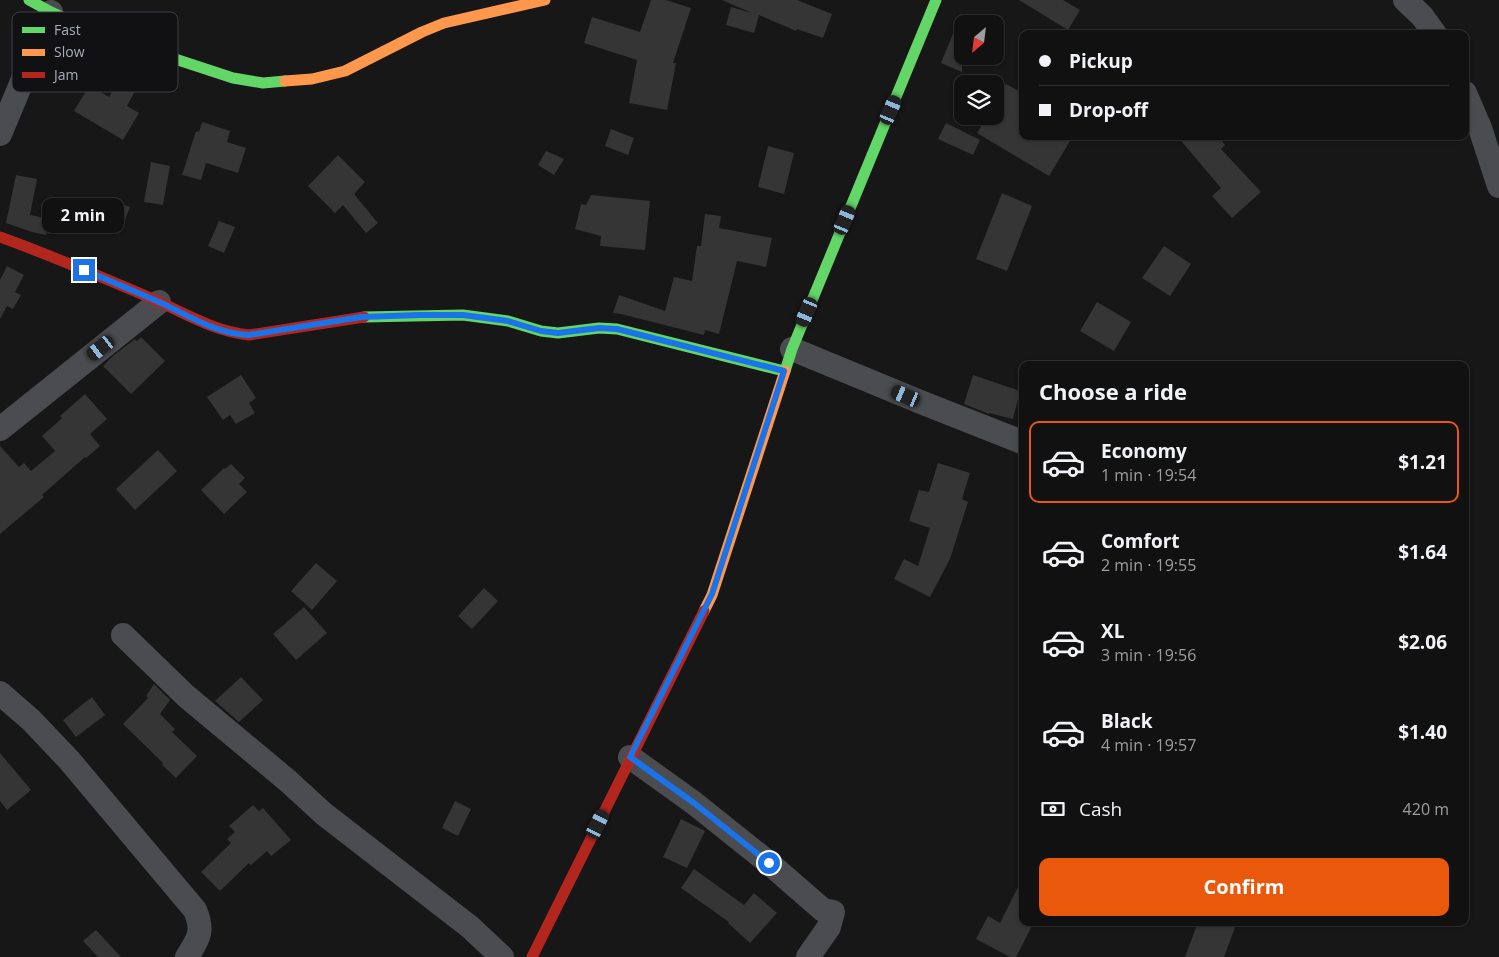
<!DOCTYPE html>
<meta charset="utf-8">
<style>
:root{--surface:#111;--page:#1e1f1f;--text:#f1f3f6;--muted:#9c9d9f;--line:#303131;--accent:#ea580c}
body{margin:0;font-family:"Open Sans",sans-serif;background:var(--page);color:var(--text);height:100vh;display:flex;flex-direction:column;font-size:19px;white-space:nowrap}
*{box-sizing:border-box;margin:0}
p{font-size:16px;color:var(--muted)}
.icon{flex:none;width:28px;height:28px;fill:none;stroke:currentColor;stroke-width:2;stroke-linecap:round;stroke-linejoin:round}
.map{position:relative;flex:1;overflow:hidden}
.drawer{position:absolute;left:1019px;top:361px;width:450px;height:565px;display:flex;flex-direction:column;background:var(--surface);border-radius:10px;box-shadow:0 1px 4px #0004,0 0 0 1px var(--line)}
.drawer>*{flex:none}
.hud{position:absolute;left:1019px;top:30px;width:450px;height:110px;border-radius:10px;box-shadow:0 1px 4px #0004,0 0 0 1px var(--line);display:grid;align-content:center;height:110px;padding:0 20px;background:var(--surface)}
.needle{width:32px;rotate:208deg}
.controls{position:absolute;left:954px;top:15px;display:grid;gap:10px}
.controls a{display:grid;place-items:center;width:50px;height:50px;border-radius:10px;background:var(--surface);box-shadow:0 1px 4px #0004,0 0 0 1px var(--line);font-size:25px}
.end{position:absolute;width:22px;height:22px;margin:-11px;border:6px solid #1a73e8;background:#fff;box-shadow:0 0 0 2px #fff}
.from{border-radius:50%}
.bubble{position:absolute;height:35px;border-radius:10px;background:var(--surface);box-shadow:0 1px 4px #0004,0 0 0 1px var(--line);font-size:16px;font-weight:700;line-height:35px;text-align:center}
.car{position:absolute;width:15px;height:30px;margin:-15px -8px;border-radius:6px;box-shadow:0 0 4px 1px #0007;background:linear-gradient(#222 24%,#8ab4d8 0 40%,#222 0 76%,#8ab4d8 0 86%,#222 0)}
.hud b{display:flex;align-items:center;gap:18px;height:48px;font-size:19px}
.hud b+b{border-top:1px solid var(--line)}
.hud i{width:12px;height:12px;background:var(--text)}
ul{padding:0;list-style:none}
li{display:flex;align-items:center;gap:15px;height:82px;margin:0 10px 8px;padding:0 10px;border:2px solid transparent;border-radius:10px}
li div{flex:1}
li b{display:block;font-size:19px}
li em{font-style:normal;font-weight:700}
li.on{border-color:var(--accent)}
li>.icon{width:45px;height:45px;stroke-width:1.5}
h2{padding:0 20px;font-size:22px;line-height:60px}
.pay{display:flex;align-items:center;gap:12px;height:55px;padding:0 20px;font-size:19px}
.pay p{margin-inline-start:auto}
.cta{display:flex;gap:10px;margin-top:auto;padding:10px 20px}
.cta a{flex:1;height:58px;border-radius:10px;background:var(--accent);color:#fff;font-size:20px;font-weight:700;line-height:58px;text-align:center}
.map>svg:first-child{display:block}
</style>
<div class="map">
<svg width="1499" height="957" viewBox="0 0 1499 957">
<rect width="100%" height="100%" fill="#171717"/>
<path fill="#353536" d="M 651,0 L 666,0 L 691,8 L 673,63 L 676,63 L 667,110 L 629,103 L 637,60 L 584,43 L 592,17 L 640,32 Z
M 722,0 L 797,0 L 832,14 L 823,38 L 797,29 L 796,31 L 759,15 L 754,33 L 726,25 L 731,7 L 752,13 Z
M 1019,0 L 1063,0 L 1080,10 L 1068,30 Z
M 962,12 L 962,72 L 941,63 Z
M 117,83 L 134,93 L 127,106 L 139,113 L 123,140 L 74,111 L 89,86 L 109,97 Z
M 1006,84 L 1022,93 L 1022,136 L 1073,136 L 1049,176 L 977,133 L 987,116 L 995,116 L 995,103 Z
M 202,122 L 230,131 L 227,142 L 246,148 L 238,173 L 206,163 L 201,180 L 182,175 L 196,131 L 199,132 Z
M 946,123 L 980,140 L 973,155 L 938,139 Z
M 611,129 L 634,138 L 628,155 L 605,146 Z
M 1177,136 L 1218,136 L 1225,145 L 1221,149 L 1261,192 L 1232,218 L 1212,196 L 1221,188 Z
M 768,146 L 794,153 L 784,194 L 758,187 Z
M 546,151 L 564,159 L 554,175 L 538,165 Z
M 338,155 L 365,182 L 354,194 L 378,223 L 366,233 L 343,205 L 335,213 L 308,186 Z
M 151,162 L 170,166 L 163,205 L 144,202 Z
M 16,175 L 37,179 L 30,215 L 50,219 L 46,235 L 32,232 L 6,223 Z
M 1002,193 L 1032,206 L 1007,271 L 976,259 Z
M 591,195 L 650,201 L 645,250 L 600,246 L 601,236 L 575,229 L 581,204 L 586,205 Z
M 113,201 L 130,207 L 121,230 L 105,223 Z
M 705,214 L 721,216 L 719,228 L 772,238 L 766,267 L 737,261 L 719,334 L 705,330 L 704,335 L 621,314 L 613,313 L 619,295 L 665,311 L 674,277 L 692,281 L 697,246 L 701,246 Z
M 219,221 L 235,227 L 224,253 L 208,246 Z
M 1164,246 L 1191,264 L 1170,296 L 1142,278 Z
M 7,266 L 24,275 L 15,292 L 21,295 L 13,309 L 7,306 L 0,319 L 0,280 Z
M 1097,302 L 1131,322 L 1114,351 L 1080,331 Z
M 141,337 L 165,361 L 131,394 L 103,366 L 114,355 L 135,339 L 137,341 Z
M 241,375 L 256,398 L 249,403 L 255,413 L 236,424 L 230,415 L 223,420 L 207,397 Z
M 973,375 L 1020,391 L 1013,419 L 989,413 L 989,414 L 964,404 Z
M 85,394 L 107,419 L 90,434 L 100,446 L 86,458 L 85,457 L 42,495 L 44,497 L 0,534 L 0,446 L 19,467 L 24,463 L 31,471 L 55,451 L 42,436 L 62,418 L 60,416 Z
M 158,450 L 177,471 L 135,510 L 116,489 Z
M 938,463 L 970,473 L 962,499 L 968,502 L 950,559 L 930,597 L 894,579 L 904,559 L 918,566 L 930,528 L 909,521 L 919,490 L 929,492 Z
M 231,464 L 245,478 L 239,484 L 247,492 L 224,514 L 201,490 L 224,468 L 225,469 Z
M 316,563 L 337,581 L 312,610 L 291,591 Z
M 484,588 L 498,601 L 472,629 L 458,616 Z
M 304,607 L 327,633 L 296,660 L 273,634 Z
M 241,677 L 263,700 L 239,722 L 215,701 Z
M 154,684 L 170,700 L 160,714 L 175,729 L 172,732 L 197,756 L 176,778 L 162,765 L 163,763 L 123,724 L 148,698 L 146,696 Z
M 92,697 L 105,715 L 76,737 L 63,720 Z
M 0,753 L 31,790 L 7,810 L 0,801 Z
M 455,801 L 471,809 L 458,836 L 442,828 Z
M 253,805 L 259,811 L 263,808 L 291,840 L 271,856 L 267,851 L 251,865 L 249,863 L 220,891 L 201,872 L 231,843 L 227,839 L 235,832 L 229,826 Z
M 681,819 L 705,831 L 687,868 L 663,857 Z
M 694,869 L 744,905 L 754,893 L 777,913 L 750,943 L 728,923 L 729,922 L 681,888 Z
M 1022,879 L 1022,922 L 1034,922 L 1016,957 L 1010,957 L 976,939 L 988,916 L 1000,923 Z
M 1198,922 L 1237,922 L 1224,957 L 1185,957 Z
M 96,930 L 121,957 L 98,957 L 83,941 Z"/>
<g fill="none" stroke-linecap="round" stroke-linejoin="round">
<path stroke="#4b4c50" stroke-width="24" d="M 1405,0 L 1422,16 L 1435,34
M 1465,93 L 1480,128 L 1499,186
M 0,134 L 51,12
M 792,349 L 923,403 L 1022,442
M 0,429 L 159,302
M 123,635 L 186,696 L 288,781 L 324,814 L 470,927 L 502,957
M 0,693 L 31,720 L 69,760 L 195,910 C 204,931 199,938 187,957
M 630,757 L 694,803 L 769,863 L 823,910 L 833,912 L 829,927 L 808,957"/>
<path stroke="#63d668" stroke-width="11" d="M 29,0 L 51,12 L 99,34 L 233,78 L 263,83 L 285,81
M 364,317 L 463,315 L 508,321 L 541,331 L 558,333 L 599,328 L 617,329 L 784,371
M 785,371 L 792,349 L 936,0"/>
<path stroke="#ff974d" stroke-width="11" d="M 285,81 L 312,79 L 345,71 L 422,32 L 444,23 L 545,0
M 704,611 L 712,595 L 785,371"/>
<path stroke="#b3261e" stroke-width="11" d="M 0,237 C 52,256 102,277 153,299 C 185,313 213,331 249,335 L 364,317
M 532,957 L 704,611"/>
</g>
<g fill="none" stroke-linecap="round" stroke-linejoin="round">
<path stroke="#1a73e8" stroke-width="6" d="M 84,270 C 108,280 134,291 159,302 C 188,315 216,334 249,335 L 361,317 L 420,315 L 463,315 L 508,321 L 541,331 L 558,333 L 599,328 L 617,329 L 784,371 L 712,594 L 630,757 L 694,803 L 769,863"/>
</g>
<rect x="12" y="12" width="166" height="80" rx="8" fill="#111113" stroke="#3e4045" stroke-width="1"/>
<rect x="22" y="27" width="23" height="6" fill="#63d668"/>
<rect x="22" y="49" width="23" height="7" fill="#ff974d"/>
<rect x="22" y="72" width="23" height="6" fill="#b3261e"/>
<g font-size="14" fill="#a8adb8">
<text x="54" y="35">Fast</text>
<text x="54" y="57">Slow</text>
<text x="54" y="80">Jam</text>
</g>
</svg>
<div class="controls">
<a><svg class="needle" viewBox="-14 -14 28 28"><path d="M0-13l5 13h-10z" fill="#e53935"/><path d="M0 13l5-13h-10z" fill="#9c9d9f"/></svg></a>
<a><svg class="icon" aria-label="layers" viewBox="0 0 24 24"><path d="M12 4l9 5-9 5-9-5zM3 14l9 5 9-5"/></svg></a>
</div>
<i class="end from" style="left:769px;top:863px"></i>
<i class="end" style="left:84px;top:270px"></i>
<div class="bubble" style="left:42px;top:198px;width:82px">2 min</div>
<i class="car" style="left:891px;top:110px;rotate:23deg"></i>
<i class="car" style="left:845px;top:220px;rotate:23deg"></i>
<i class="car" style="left:807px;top:312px;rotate:203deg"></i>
<i class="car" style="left:101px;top:348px;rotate:232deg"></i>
<i class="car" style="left:906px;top:396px;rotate:293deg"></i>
<i class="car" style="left:598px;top:824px;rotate:26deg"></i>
<div class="hud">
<b><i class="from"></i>Pickup</b>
<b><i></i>Drop-off</b>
</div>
<section class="drawer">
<h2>Choose a ride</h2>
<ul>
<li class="on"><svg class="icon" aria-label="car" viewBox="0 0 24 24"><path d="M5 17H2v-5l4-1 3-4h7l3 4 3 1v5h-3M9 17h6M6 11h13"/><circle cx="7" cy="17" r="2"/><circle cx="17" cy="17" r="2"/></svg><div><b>Economy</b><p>1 min · 19:54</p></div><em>$1.21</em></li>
<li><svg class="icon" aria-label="car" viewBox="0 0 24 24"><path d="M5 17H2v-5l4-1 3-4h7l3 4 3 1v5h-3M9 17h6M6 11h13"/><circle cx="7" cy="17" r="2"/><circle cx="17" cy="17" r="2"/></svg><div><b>Comfort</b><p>2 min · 19:55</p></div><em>$1.64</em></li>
<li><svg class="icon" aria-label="car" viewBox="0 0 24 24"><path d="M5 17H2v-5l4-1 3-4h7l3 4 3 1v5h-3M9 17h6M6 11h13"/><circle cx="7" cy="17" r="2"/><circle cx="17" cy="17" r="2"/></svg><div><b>XL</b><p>3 min · 19:56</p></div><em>$2.06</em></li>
<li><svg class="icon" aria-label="car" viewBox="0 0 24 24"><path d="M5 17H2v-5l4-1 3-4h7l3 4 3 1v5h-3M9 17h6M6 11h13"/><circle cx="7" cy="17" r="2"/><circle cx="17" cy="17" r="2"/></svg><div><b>Black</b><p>4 min · 19:57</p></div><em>$1.40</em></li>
</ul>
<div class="pay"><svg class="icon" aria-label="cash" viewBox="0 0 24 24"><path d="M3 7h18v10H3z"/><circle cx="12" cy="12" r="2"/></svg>Cash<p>420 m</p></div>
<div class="cta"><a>Confirm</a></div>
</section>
</div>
